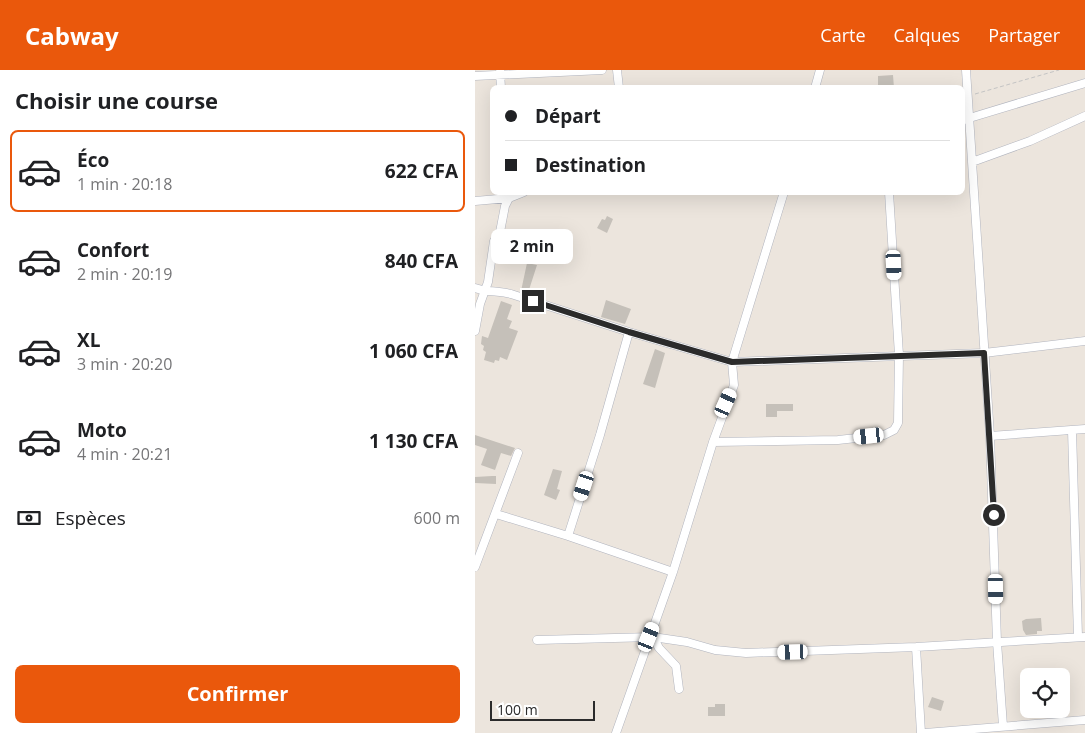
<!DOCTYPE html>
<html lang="fr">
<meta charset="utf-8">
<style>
:root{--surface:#fff;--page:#f6f6f6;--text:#202124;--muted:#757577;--line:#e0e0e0;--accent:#ea580c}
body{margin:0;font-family:"Open Sans",sans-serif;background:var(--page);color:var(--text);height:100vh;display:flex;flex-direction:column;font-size:19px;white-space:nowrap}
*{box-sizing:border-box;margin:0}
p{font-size:16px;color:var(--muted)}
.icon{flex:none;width:28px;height:28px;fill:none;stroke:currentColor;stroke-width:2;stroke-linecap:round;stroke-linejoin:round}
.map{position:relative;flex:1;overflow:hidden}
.drawer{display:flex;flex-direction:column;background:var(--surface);width:475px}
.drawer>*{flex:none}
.banner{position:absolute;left:15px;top:15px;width:475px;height:110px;border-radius:8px;box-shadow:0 5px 20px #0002;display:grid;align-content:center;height:110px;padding:0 15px;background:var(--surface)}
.controls{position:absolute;left:545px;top:598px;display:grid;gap:10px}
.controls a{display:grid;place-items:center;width:50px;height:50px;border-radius:8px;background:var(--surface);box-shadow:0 5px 20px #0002;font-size:25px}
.scale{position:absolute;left:15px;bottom:12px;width:105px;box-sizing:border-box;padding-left:5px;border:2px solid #2b2b2b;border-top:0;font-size:14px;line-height:18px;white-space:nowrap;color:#2b2b2b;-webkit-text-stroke:4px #fff;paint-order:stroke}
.end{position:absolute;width:22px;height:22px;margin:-11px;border:6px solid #2b2b2b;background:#fff;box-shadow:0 0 0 2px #fff}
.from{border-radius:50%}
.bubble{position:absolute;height:35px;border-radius:8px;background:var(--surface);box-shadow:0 5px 20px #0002;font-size:16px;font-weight:700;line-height:35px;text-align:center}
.car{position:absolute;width:15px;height:30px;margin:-15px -8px;border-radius:6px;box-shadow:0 0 4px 1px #0007;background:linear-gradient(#fff 24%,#345 0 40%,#fff 0 76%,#345 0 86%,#fff 0)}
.banner b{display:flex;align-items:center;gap:18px;height:48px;font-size:19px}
.banner b+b{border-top:1px solid var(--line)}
.banner i{width:12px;height:12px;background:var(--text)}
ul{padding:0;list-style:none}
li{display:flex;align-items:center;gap:15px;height:82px;margin:0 10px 8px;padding:0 5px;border:2px solid transparent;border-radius:8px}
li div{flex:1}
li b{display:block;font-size:19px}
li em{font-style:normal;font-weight:700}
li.selected{border-color:var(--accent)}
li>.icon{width:45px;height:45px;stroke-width:1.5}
h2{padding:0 15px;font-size:22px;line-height:60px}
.pay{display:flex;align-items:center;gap:12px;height:55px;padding:0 15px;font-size:19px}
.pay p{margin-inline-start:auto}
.action{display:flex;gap:10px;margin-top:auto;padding:10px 15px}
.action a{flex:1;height:58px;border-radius:8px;background:var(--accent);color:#fff;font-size:20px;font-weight:700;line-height:58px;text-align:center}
header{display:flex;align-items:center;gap:30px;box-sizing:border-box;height:70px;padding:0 25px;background:var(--accent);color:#fff}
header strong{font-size:24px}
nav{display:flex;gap:28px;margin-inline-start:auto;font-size:18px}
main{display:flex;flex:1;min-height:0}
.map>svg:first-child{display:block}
</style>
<header>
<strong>Cabway</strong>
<nav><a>Carte</a><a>Calques</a><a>Partager</a></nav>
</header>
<main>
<section class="drawer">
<h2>Choisir une course</h2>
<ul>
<li class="selected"><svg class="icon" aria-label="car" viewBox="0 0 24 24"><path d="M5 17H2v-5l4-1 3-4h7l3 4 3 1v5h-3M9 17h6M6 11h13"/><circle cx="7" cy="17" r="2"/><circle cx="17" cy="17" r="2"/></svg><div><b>Éco</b><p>1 min · 20:18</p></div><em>622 CFA</em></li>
<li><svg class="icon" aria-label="car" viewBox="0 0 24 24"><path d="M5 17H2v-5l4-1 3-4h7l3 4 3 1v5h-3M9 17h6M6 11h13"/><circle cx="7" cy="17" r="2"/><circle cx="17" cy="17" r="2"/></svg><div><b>Confort</b><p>2 min · 20:19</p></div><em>840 CFA</em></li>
<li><svg class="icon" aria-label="car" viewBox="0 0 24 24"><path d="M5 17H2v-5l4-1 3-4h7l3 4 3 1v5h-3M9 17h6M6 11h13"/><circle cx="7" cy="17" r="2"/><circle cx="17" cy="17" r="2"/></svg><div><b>XL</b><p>3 min · 20:20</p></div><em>1 060 CFA</em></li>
<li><svg class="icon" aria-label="car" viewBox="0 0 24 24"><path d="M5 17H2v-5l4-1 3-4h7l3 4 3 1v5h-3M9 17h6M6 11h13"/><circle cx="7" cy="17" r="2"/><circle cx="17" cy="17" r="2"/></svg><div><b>Moto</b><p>4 min · 20:21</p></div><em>1 130 CFA</em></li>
</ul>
<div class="pay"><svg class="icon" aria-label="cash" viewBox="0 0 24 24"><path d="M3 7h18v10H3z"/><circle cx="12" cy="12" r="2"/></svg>Espèces<p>600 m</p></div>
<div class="action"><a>Confirmer</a></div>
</section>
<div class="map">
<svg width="610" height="663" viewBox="0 0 610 663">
<rect width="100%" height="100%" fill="#ece5dd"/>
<path fill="#c5c0b9" d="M 418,5 L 419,18 L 403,18 L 403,6 Z
M 132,146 L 138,149 L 132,163 L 122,158 L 127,149 L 130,150 Z
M 47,165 L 66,172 L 62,183 L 54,180 L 53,184 L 42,181 Z
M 52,193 L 62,195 L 53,223 L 46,221 Z
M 131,230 L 156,239 L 150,254 L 126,247 Z
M 26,231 L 37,235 L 32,249 L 37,251 L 34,258 L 43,261 L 32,290 L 25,287 L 24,291 L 20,290 L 19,293 L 9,290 L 11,282 L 8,280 L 9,276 L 6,274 L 7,266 L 13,268 Z
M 180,279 L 190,283 L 180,318 L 168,314 Z
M 291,334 L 318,334 L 318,341 L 302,341 L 302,347 L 291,347 Z
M 0,365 L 40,378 L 36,386 L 26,383 L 20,400 L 6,395 L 12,379 L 0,375 Z
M 78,399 L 87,401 L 82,419 L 85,420 L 81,430 L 69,425 Z
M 17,406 L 21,406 L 21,414 L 0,413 L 0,407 Z
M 566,548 L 567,561 L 562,561 L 562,564 L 551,565 L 548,560 L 547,551 L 551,549 Z
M 457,627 L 469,631 L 466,641 L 453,637 Z
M 240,634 L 250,634 L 250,646 L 233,646 L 233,637 L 240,637 Z"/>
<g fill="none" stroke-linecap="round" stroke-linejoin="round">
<g stroke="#b1b4be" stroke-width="9">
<path id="street" d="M 142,0 L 144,18
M 491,0 L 515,366 L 522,572 L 528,656
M 25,2 L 26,18
M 0,6 L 127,0
M 340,18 L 345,0
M 488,50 L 610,13
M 497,92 L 555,71 L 610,46
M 0,131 L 34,128 L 49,122
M 0,218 C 12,222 24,221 36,224 L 154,262 L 257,292 L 509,283 L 610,271
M 0,261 L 5,234 L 13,212 L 19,171 L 25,162 L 30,136 L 34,128 L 34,122
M 597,360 L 603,567
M 515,366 L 610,359
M 238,372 L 363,370 L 409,365 L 419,360 L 423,353 L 424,285 L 414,122
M 21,444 L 93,466 L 198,502
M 93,466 L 125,365 L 154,262
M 0,497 L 43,383
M 178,567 L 184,578 L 201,596 L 204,619
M 62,570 L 178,567 L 212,572 L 240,580 L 271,583 L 441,577 L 610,567
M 441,577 L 446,663
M 141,663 L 198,502 L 238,372 L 259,315 L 257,292 L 309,122
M 450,663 L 610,650"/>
</g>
<path stroke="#c4c4c4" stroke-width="1" stroke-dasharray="4 2.5" stroke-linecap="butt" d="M 500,24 L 584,0"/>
<use href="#street" stroke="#fff" stroke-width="8"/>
</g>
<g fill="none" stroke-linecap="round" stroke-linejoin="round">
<path stroke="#2b2b2b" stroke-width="6" d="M 58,231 L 154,262 L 257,292 L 509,283 L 519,445"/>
</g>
</svg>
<div class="controls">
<a><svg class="icon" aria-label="locate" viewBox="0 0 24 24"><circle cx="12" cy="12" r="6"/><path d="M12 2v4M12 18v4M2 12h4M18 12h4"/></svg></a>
</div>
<div class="scale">100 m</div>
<i class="end from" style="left:519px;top:445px"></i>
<i class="end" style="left:58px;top:231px"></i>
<div class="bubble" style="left:16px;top:159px;width:82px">2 min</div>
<i class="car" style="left:419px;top:195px;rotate:177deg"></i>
<i class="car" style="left:251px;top:333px;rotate:24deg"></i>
<i class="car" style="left:394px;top:366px;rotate:264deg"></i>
<i class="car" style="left:109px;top:416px;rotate:198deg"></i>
<i class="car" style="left:521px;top:519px;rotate:179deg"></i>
<i class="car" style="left:174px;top:567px;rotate:22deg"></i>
<i class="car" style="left:318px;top:582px;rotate:268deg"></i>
<div class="banner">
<b><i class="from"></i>Départ</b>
<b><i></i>Destination</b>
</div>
</div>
</main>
